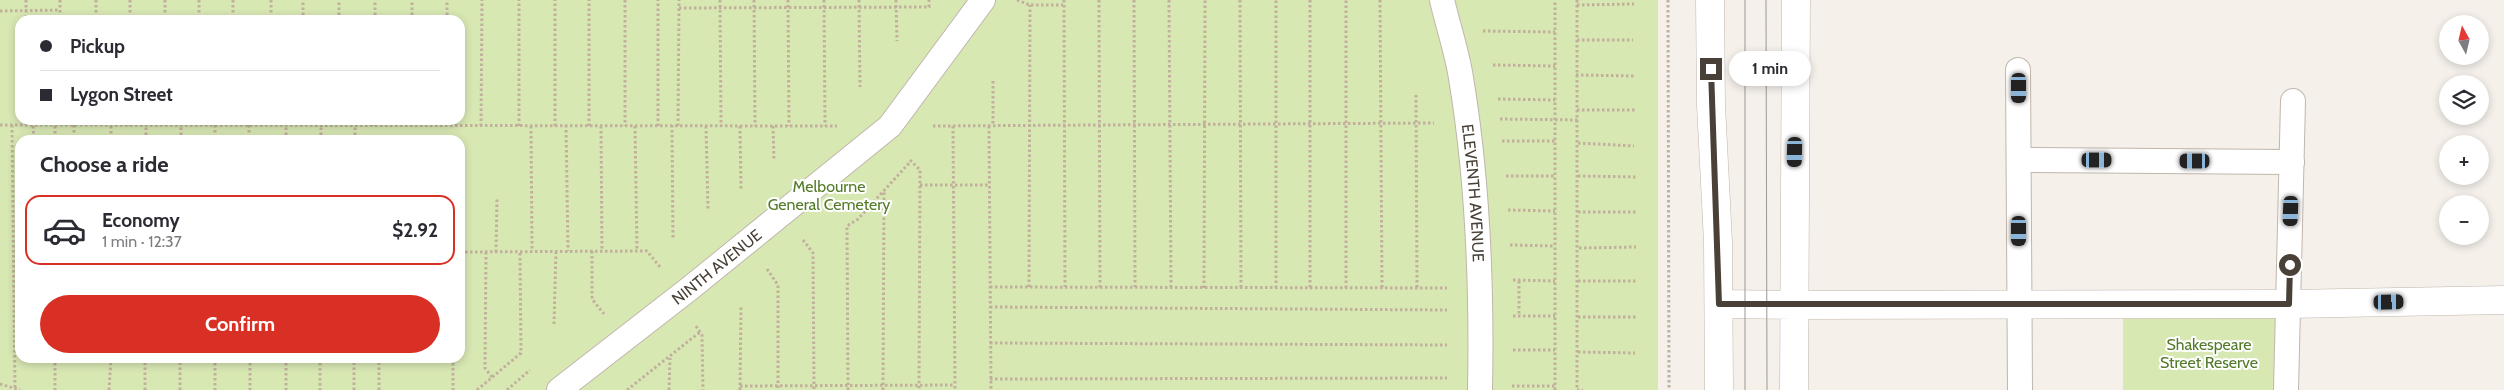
<!DOCTYPE html>
<meta charset="utf-8">
<style>
:root{--surface:#fff;--page:#f2f2f3;--text:#2b2b33;--muted:#7c7c81;--line:#e1e1e2;--accent:#d93025}
body{margin:0;font-family:Cabin,sans-serif;background:var(--page);color:var(--text);height:100vh;display:flex;flex-direction:column;font-size:19px;white-space:nowrap}
*{box-sizing:border-box;margin:0}
p{font-size:16px;color:var(--muted)}
.icon{flex:none;width:28px;height:28px;fill:none;stroke:currentColor;stroke-width:2;stroke-linecap:round;stroke-linejoin:round}
.map{position:relative;flex:1;overflow:hidden}
.drawer{position:absolute;left:15px;top:135px;width:450px;height:228px;display:flex;flex-direction:column;background:var(--surface);border-radius:15px;box-shadow:0 2px 8px #0003}
.drawer>*{flex:none}
.guide{position:absolute;left:15px;top:15px;width:450px;height:110px;border-radius:15px;box-shadow:0 2px 8px #0003;display:grid;align-content:center;height:110px;padding:0 25px;background:var(--surface)}
.needle{width:32px;rotate:352deg}
.fabs{position:absolute;left:2439px;top:15px;display:grid;gap:10px}
.fabs a{display:grid;place-items:center;width:50px;height:50px;border-radius:50%;background:var(--surface);box-shadow:0 2px 8px #0003;font-size:25px}
.end{position:absolute;width:22px;height:22px;margin:-11px;border:6px solid #494038;background:#fff;box-shadow:0 0 0 2px #fff}
.from{border-radius:50%}
.bubble{position:absolute;height:35px;border-radius:18px;background:var(--surface);box-shadow:0 2px 8px #0003;font-size:16px;font-weight:800;line-height:35px;text-align:center}
.car{position:absolute;width:15px;height:30px;margin:-15px -8px;border-radius:6px;box-shadow:0 0 4px 1px #0007;background:linear-gradient(#222 24%,#8ab4d8 0 40%,#222 0 76%,#8ab4d8 0 86%,#222 0)}
.guide b{display:flex;align-items:center;gap:18px;height:48px;font-size:19px}
.guide b+b{border-top:1px solid var(--line)}
.guide i{width:12px;height:12px;background:var(--text)}
ul{padding:0;list-style:none}
li{display:flex;align-items:center;gap:15px;height:70px;margin:0 10px 8px;padding:0 15px;border:2px solid transparent;border-radius:15px}
li div{flex:1}
li b{display:block;font-size:19px}
li em{font-style:normal;font-weight:800}
li.selected{border-color:var(--accent)}
li>.icon{width:45px;height:45px;stroke-width:1.5}
h2{padding:0 25px;font-size:22px;line-height:60px}
.cta{display:flex;gap:10px;margin-top:auto;padding:10px 25px}
.cta a{flex:1;height:58px;border-radius:30px;background:var(--accent);color:#fff;font-size:20px;font-weight:800;line-height:58px;text-align:center}
.map>svg:first-child{display:block}
</style>
<div class="map">
<svg width="2504" height="390" viewBox="0 0 2504 390">
<rect width="100%" height="100%" fill="#f5f0ea"/>
<path fill="#d8e8b3" fill-rule="evenodd" d="M 0,0 L 1658,0 L 1658,390 L 0,390 ZM 20,20 L 460,20 L 460,120 L 20,120 ZM 20,140 L 460,140 L 460,358 L 20,358 Z
M 2123,316 L 2294,316 L 2294,390 L 2123,390 Z"/>
<g fill="none" stroke-linecap="round" stroke-linejoin="round">
<g stroke="#c0b6ac" stroke-width="26">
<g id="service">
<path id="s1" d="M 1442,0 C 1448,26 1457,52 1461,78 C 1478,180 1482,287 1480,390"/>
<path d="M 2018,70 L 2020,390"/>
<path d="M 2019,160 L 2292,162"/>
<path id="s2" d="M 559,390 L 689,289 L 890,126 L 983,0"/>
<path d="M 2286,390 L 2293,101"/>
</g>
</g>
<g stroke="#c0b6ac" stroke-width="29">
<path id="minor" d="M 1793,305 L 2289,304 L 2504,300"/>
</g>
<g stroke="#c0b6ac" stroke-width="29">
<path id="tertiary" d="M 1710,0 L 1711,105 L 1718,242 L 1719,390
M 1719,304 L 1793,305
M 1794,390 L 1796,0"/>
</g>
<path stroke="#c2b09d" stroke-width="3" stroke-dasharray="2.5 2.5" stroke-linecap="butt" d="M 26,0 L 26,20
M 60,0 L 60,20
M 96,0 L 96,20
M 130,0 L 130,20
M 165,0 L 165,20
M 199,0 L 199,20
M 233,0 L 233,20
M 271,0 L 271,20
M 625,0 L 625,126
M 720,0 L 721,126
M 754,0 L 755,126
M 788,0 L 789,126
M 824,0 L 825,126
M 859,0 L 860,87
M 896,0 L 897,41
M 1017,0 L 1030,5 L 1063,5
M 1064,0 L 1065,287
M 1099,0 L 1100,288
M 1134,0 L 1135,287
M 1169,0 L 1171,288
M 1240,0 L 1241,288
M 1310,0 L 1310,288
M 1380,0 L 1382,289
M 1577,0 L 1577,390
M 1668,0 L 1669,390
M 1577,5 L 1634,4
M 679,8 L 929,7 L 929,0
M 0,11 L 60,10
M 303,20 L 303,0
M 339,20 L 339,0
M 375,20 L 375,0
M 412,20 L 412,0
M 447,20 L 447,0
M 1483,31 L 1555,32
M 1577,40 L 1633,40
M 1493,65 L 1555,66
M 1576,75 L 1634,76
M 993,81 L 993,125
M 1416,95 L 1417,288
M 1498,99 L 1555,100
M 1577,110 L 1635,110
M 1500,119 L 1578,120
M 60,120 L 60,125
M 96,120 L 96,126
M 130,120 L 130,126
M 0,125 L 837,126
M 12,125 L 15,389
M 26,125 L 26,120
M 74,125 L 74,140
M 215,125 L 215,140
M 249,125 L 249,140
M 338,125 L 338,120
M 566,125 L 568,251
M 672,125 L 673,238
M 33,126 L 34,140
M 55,126 L 55,140
M 111,126 L 111,140
M 375,126 L 375,120
M 481,126 L 482,0
M 519,126 L 519,0
M 531,126 L 532,251
M 555,126 L 555,0
M 589,126 L 589,0
M 601,126 L 602,251
M 635,126 L 637,251
M 658,126 L 658,0
M 678,126 L 679,0
M 706,126 L 708,210
M 740,126 L 741,190
M 773,126 L 774,161
M 933,126 L 1434,123
M 953,126 L 955,390
M 989,126 L 991,390
M 146,140 L 146,126
M 181,140 L 181,125
M 286,140 L 286,125
M 321,140 L 321,125
M 355,140 L 355,125
M 1502,141 L 1555,141
M 1578,143 L 1634,146
M 910,160 L 920,170 L 919,390
M 1506,176 L 1556,176
M 1578,176 L 1638,177
M 920,185 L 989,185
M 1508,210 L 1555,211
M 1578,212 L 1636,212
M 803,240 L 813,253 L 814,390
M 1510,245 L 1555,246
M 1579,248 L 1636,247
M 592,251 L 592,299 L 604,314
M 460,252 L 647,251 L 660,267
M 486,252 L 485,368 L 492,377
M 496,252 L 497,199
M 767,269 L 778,285 L 778,390
M 1513,280 L 1555,281
M 1519,281 L 1519,316
M 1578,281 L 1637,281
M 990,287 L 1447,288
M 1029,287 L 1030,5
M 1204,288 L 1205,0
M 1276,288 L 1276,0
M 1346,288 L 1346,0
M 990,307 L 1447,310
M 1513,316 L 1555,316
M 1578,317 L 1636,317
M 554,324 L 556,251
M 696,326 L 702,335 L 703,390
M 990,343 L 1447,345
M 1513,350 L 1555,350
M 1578,352 L 1635,353
M 37,358 L 41,358
M 55,358 L 55,390
M 67,358 L 75,358
M 215,358 L 215,390
M 250,358 L 250,390
M 286,358 L 286,390
M 320,358 L 320,390
M 453,358 L 453,390
M 990,379 L 1447,378
M 0,384 L 20,390
M 740,386 L 955,385
M 1512,386 L 1555,386
M 109,390 L 111,358
M 145,390 L 145,358
M 180,390 L 180,358
M 354,390 L 354,358
M 379,390 L 379,358
M 477,390 L 521,353 L 520,252
M 507,390 L 530,370
M 627,390 L 700,332
M 669,390 L 670,358
M 740,390 L 741,305
M 848,390 L 847,226 L 858,219 L 911,161
M 883,390 L 884,191
M 1555,390 L 1555,0
M 1577,390 L 1583,390"/>
<use href="#service" stroke="#fff" stroke-width="24"/>
<use href="#minor" stroke="#fff" stroke-width="28"/>
<use href="#tertiary" stroke="#fff" stroke-width="28"/>
<path stroke="#989898" stroke-width="1" d="M 1745,0 L 1745,390
M 1766,0 L 1767,390"/>
</g>
<g fill="none" stroke-linecap="round" stroke-linejoin="round">
<path stroke="#494038" stroke-width="6" d="M 1711,69 L 1719,304 L 2289,304 L 2290,265"/>
</g>
<g text-anchor="middle" stroke-width="4" stroke-linejoin="round" paint-order="stroke">
<g font-size="16" fill="#547b2a" stroke="#fff">
<text x="829" y="192">Melbourne<tspan x="829" dy="18">General Cemetery</tspan></text>
<text x="2209" y="350">Shakespeare<tspan x="2209" dy="18">Street Reserve</tspan></text>
</g>
<g font-size="16" fill="#494038" stroke="#fff">
<text dy="6" stroke="none"><textPath href="#s1" startOffset="196">ELEVENTH AVENUE</textPath></text>
<text dy="6" stroke="none"><textPath href="#s2" startOffset="200">NINTH AVENUE</textPath></text>
</g>
</g>
</svg>
<div class="fabs">
<a><svg class="needle" viewBox="-14 -14 28 28"><path d="M0-13l5 13h-10z" fill="#e53935"/><path d="M0 13l5-13h-10z" fill="#7c7c81"/></svg></a>
<a><svg class="icon" aria-label="layers" viewBox="0 0 24 24"><path d="M12 4l9 5-9 5-9-5zM3 14l9 5 9-5"/></svg></a>
<a>+</a>
<a>−</a>
</div>
<i class="end from" style="left:2290px;top:265px"></i>
<i class="end" style="left:1711px;top:69px"></i>
<div class="bubble" style="left:1729px;top:51px;width:82px">1 min</div>
<i class="car" style="left:2019px;top:88px;rotate:180deg"></i>
<i class="car" style="left:1795px;top:152px;rotate:181deg"></i>
<i class="car" style="left:2097px;top:160px;rotate:90deg"></i>
<i class="car" style="left:2195px;top:161px;rotate:270deg"></i>
<i class="car" style="left:2291px;top:211px;rotate:182deg"></i>
<i class="car" style="left:2019px;top:231px;rotate:180deg"></i>
<i class="car" style="left:2389px;top:302px;rotate:89deg"></i>
<div class="guide">
<b><i class="from"></i>Pickup</b>
<b><i></i>Lygon Street</b>
</div>
<section class="drawer">
<h2>Choose a ride</h2>
<ul>
<li class="selected"><svg class="icon" aria-label="car" viewBox="0 0 24 24"><path d="M5 17H2v-5l4-1 3-4h7l3 4 3 1v5h-3M9 17h6M6 11h13"/><circle cx="7" cy="17" r="2"/><circle cx="17" cy="17" r="2"/></svg><div><b>Economy</b><p>1 min · 12:37</p></div><em>$2.92</em></li>
</ul>
<div class="cta"><a>Confirm</a></div>
</section>
</div>
